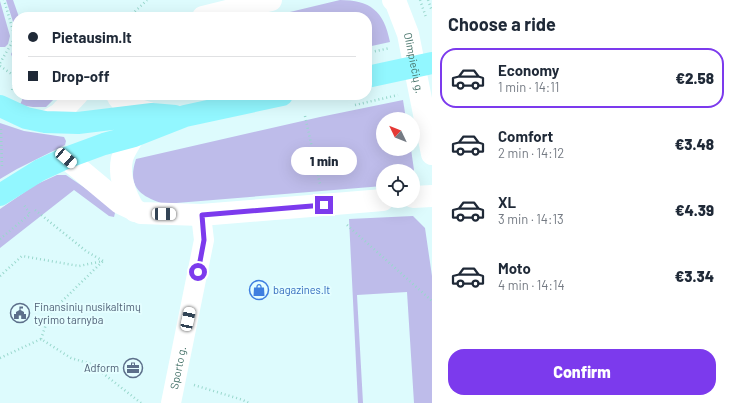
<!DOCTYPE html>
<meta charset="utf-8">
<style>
:root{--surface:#fff;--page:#f6f6f7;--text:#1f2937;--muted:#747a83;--line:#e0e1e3;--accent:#7c3aed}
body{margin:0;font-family:Barlow,sans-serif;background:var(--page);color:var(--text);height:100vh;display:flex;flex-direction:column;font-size:15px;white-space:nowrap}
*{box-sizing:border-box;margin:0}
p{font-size:13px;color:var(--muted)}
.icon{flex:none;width:22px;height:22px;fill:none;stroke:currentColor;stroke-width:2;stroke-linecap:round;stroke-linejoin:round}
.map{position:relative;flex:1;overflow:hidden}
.side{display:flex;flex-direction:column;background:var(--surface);width:300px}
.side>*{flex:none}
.guide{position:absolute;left:12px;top:12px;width:360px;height:88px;border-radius:16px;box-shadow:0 4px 16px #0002;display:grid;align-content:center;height:88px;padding:0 16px;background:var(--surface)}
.needle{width:26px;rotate:313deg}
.controls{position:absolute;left:376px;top:112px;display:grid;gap:8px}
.controls a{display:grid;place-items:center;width:44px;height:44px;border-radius:50%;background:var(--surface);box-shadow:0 4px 16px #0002;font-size:20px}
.end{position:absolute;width:18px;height:18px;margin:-9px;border:5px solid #7c3aed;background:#fff;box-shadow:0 0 0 2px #fff}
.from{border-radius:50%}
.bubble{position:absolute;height:28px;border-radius:14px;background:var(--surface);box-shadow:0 4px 16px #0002;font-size:13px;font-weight:800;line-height:28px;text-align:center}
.car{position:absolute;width:12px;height:24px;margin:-12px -6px;border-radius:5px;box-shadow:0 0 3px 1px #0007;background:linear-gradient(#fff 24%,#345 0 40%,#fff 0 76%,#345 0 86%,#fff 0)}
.guide b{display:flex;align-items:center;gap:14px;height:38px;font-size:15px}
.guide b+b{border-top:1px solid var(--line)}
.guide i{width:10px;height:10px;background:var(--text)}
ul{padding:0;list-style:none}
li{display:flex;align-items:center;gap:12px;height:60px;margin:0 8px 6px;padding:0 8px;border:2px solid transparent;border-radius:16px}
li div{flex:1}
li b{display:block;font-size:15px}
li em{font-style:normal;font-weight:800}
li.on{border-color:var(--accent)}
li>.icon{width:36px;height:36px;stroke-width:1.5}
h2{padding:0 16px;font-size:18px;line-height:48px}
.primary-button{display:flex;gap:8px;margin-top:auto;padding:8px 16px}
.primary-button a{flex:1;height:46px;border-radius:16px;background:var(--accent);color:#fff;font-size:16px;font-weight:800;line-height:46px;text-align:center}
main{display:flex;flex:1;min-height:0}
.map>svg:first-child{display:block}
</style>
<main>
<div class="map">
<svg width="432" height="403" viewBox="0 0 432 403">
<rect width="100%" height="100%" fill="#ddfbfd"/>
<path fill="#bebcea" d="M 6,0 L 13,0 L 19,17 L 17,17 L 17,34 Z
M 340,0 C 370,0 384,11 390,42 L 367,47 L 367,17 L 269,17 Z
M 0,1 L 10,36 L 8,44 L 5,47 L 0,47 Z
M 17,46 L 17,62 L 13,59 L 11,54 L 15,47 Z
M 24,95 L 58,95 L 46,107 L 33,107 L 20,105 Z
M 403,100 L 406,119 L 383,119 L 383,149 L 411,149 L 414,170 L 413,173 L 413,171 L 383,171 L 383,186 L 164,204 C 139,196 127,186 136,159 L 320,117 Z
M 0,123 L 24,131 L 64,137 L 66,141 L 65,145 L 17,169 L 0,179 Z
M 57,175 L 66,175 L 116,209 L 114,217 L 109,216 L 74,190 L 0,248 L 0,209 L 35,185 Z
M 413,216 L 425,228 L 432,276 L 432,403 L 414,403 L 407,292 L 357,295 L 363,403 L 358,403 L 349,219 Z"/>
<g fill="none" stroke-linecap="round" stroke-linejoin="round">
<path stroke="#98d7cc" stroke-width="2.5" stroke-dasharray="1 3" stroke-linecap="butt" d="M 420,0 L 426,17
M 428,0 L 432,11
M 129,17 L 147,0
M 367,53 L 390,48
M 0,63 L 13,41 L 14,34 L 4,0
M 0,66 L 16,77
M 12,90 L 16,77
M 355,105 L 398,95
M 305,116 L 320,184
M 1,129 L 2,168
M 35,210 L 86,251 L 103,261
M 347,225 L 432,301
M 0,239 L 30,214 L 24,205
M 0,276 L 22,256 L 79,266 L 103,261
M 41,339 L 50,313 L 103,261
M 0,358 L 41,339 L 71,358 L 91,364 L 141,403
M 194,385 L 243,400 L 249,403"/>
<path stroke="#fff" stroke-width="20" id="s1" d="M 171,403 L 204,240 L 201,215"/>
<g stroke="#fff" stroke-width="22">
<path id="s2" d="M 393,0 L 396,3 L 408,34 L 432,154"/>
<path d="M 203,17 L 271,0"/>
<path d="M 117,95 C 122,107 141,110 152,114"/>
<path d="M 45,122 L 59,114 L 77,95"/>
<path d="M 134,136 C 130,143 124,151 122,159 C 118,177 126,196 135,211"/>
<path d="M 66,158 L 120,203 L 141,213 L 201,215 L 383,200"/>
<path d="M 413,197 L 432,196"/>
</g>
<path stroke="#92f7ff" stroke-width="22" d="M 367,77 L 432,63
M 0,106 L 26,118 L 45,122 L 78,123 L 152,114 L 175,116
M 0,195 L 40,170 L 66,158 L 104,144 L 134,136 L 185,116 L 282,95"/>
</g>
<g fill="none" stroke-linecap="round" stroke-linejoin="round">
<path stroke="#7c3aed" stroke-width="5" d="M 198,272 L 204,240 L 202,215 L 324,205"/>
</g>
<defs>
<g id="shop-ring" transform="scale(1)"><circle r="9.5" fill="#e4feff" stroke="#3f7fe0" stroke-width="1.5"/><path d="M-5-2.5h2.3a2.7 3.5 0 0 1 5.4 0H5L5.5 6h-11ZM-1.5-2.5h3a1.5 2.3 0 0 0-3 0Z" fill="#3f7fe0"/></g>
<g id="civic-ring" transform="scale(1)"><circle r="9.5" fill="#e4feff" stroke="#5c6f8a" stroke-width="1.5"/><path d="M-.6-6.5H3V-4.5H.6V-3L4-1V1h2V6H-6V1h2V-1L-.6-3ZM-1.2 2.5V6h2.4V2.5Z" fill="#5c6f8a"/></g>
<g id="office-ring" transform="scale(1)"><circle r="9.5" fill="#e4feff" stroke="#5c6f8a" stroke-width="1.5"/><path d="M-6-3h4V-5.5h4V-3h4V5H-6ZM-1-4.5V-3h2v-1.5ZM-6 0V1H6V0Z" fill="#5c6f8a"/></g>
</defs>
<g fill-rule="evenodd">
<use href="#shop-ring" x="259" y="290"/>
<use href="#civic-ring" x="20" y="313"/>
<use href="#office-ring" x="133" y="368"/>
</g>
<g text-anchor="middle" stroke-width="4" stroke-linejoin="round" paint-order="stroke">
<g font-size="11" fill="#457269" stroke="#e4feff">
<text dy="4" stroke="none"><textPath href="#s2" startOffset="67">Olimpiečių g.</textPath></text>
<text dy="4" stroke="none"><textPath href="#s1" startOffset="36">Sporto g.</textPath></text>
</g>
<g font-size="11" fill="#366cbe" stroke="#e4feff" text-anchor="start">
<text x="273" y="294">bagazines.lt</text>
</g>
<g font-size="11" fill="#4e5e75" stroke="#e4feff" text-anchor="start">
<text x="34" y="311">Finansinių nusikaltimų<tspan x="34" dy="13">tyrimo tarnyba</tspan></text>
<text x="119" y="372" text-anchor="end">Adform</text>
</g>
</g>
</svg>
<div class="controls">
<a><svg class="needle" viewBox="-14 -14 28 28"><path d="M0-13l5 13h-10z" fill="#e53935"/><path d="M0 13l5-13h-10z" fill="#747a83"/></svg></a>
<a><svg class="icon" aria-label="locate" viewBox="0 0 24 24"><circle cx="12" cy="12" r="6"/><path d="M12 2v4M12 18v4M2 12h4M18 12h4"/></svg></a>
</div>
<i class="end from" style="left:198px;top:272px"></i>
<i class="end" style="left:324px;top:205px"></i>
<div class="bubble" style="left:291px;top:147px;width:66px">1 min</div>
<i class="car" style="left:66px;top:158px;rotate:131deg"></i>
<i class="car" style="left:164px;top:214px;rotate:91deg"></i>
<i class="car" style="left:188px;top:319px;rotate:12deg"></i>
<div class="guide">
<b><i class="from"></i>Pietausim.lt</b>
<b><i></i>Drop-off</b>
</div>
</div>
<section class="side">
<h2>Choose a ride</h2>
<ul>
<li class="on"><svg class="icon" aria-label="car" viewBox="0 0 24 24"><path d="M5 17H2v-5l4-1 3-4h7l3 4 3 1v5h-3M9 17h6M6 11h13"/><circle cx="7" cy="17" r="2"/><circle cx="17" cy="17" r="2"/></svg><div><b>Economy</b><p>1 min · 14:11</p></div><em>€2.58</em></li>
<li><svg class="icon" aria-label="car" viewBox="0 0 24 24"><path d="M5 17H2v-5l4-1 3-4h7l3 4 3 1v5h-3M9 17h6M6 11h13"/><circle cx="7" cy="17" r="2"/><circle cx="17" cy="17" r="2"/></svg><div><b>Comfort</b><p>2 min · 14:12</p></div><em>€3.48</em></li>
<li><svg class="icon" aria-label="car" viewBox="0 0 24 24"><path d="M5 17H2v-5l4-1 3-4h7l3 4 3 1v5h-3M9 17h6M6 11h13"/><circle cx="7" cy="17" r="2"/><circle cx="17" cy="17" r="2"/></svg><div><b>XL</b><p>3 min · 14:13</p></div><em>€4.39</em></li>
<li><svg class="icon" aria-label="car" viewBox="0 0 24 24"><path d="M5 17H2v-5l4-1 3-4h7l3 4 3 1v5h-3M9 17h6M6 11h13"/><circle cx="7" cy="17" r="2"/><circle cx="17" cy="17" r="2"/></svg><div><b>Moto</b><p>4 min · 14:14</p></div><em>€3.34</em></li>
</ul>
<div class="primary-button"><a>Confirm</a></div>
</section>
</main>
